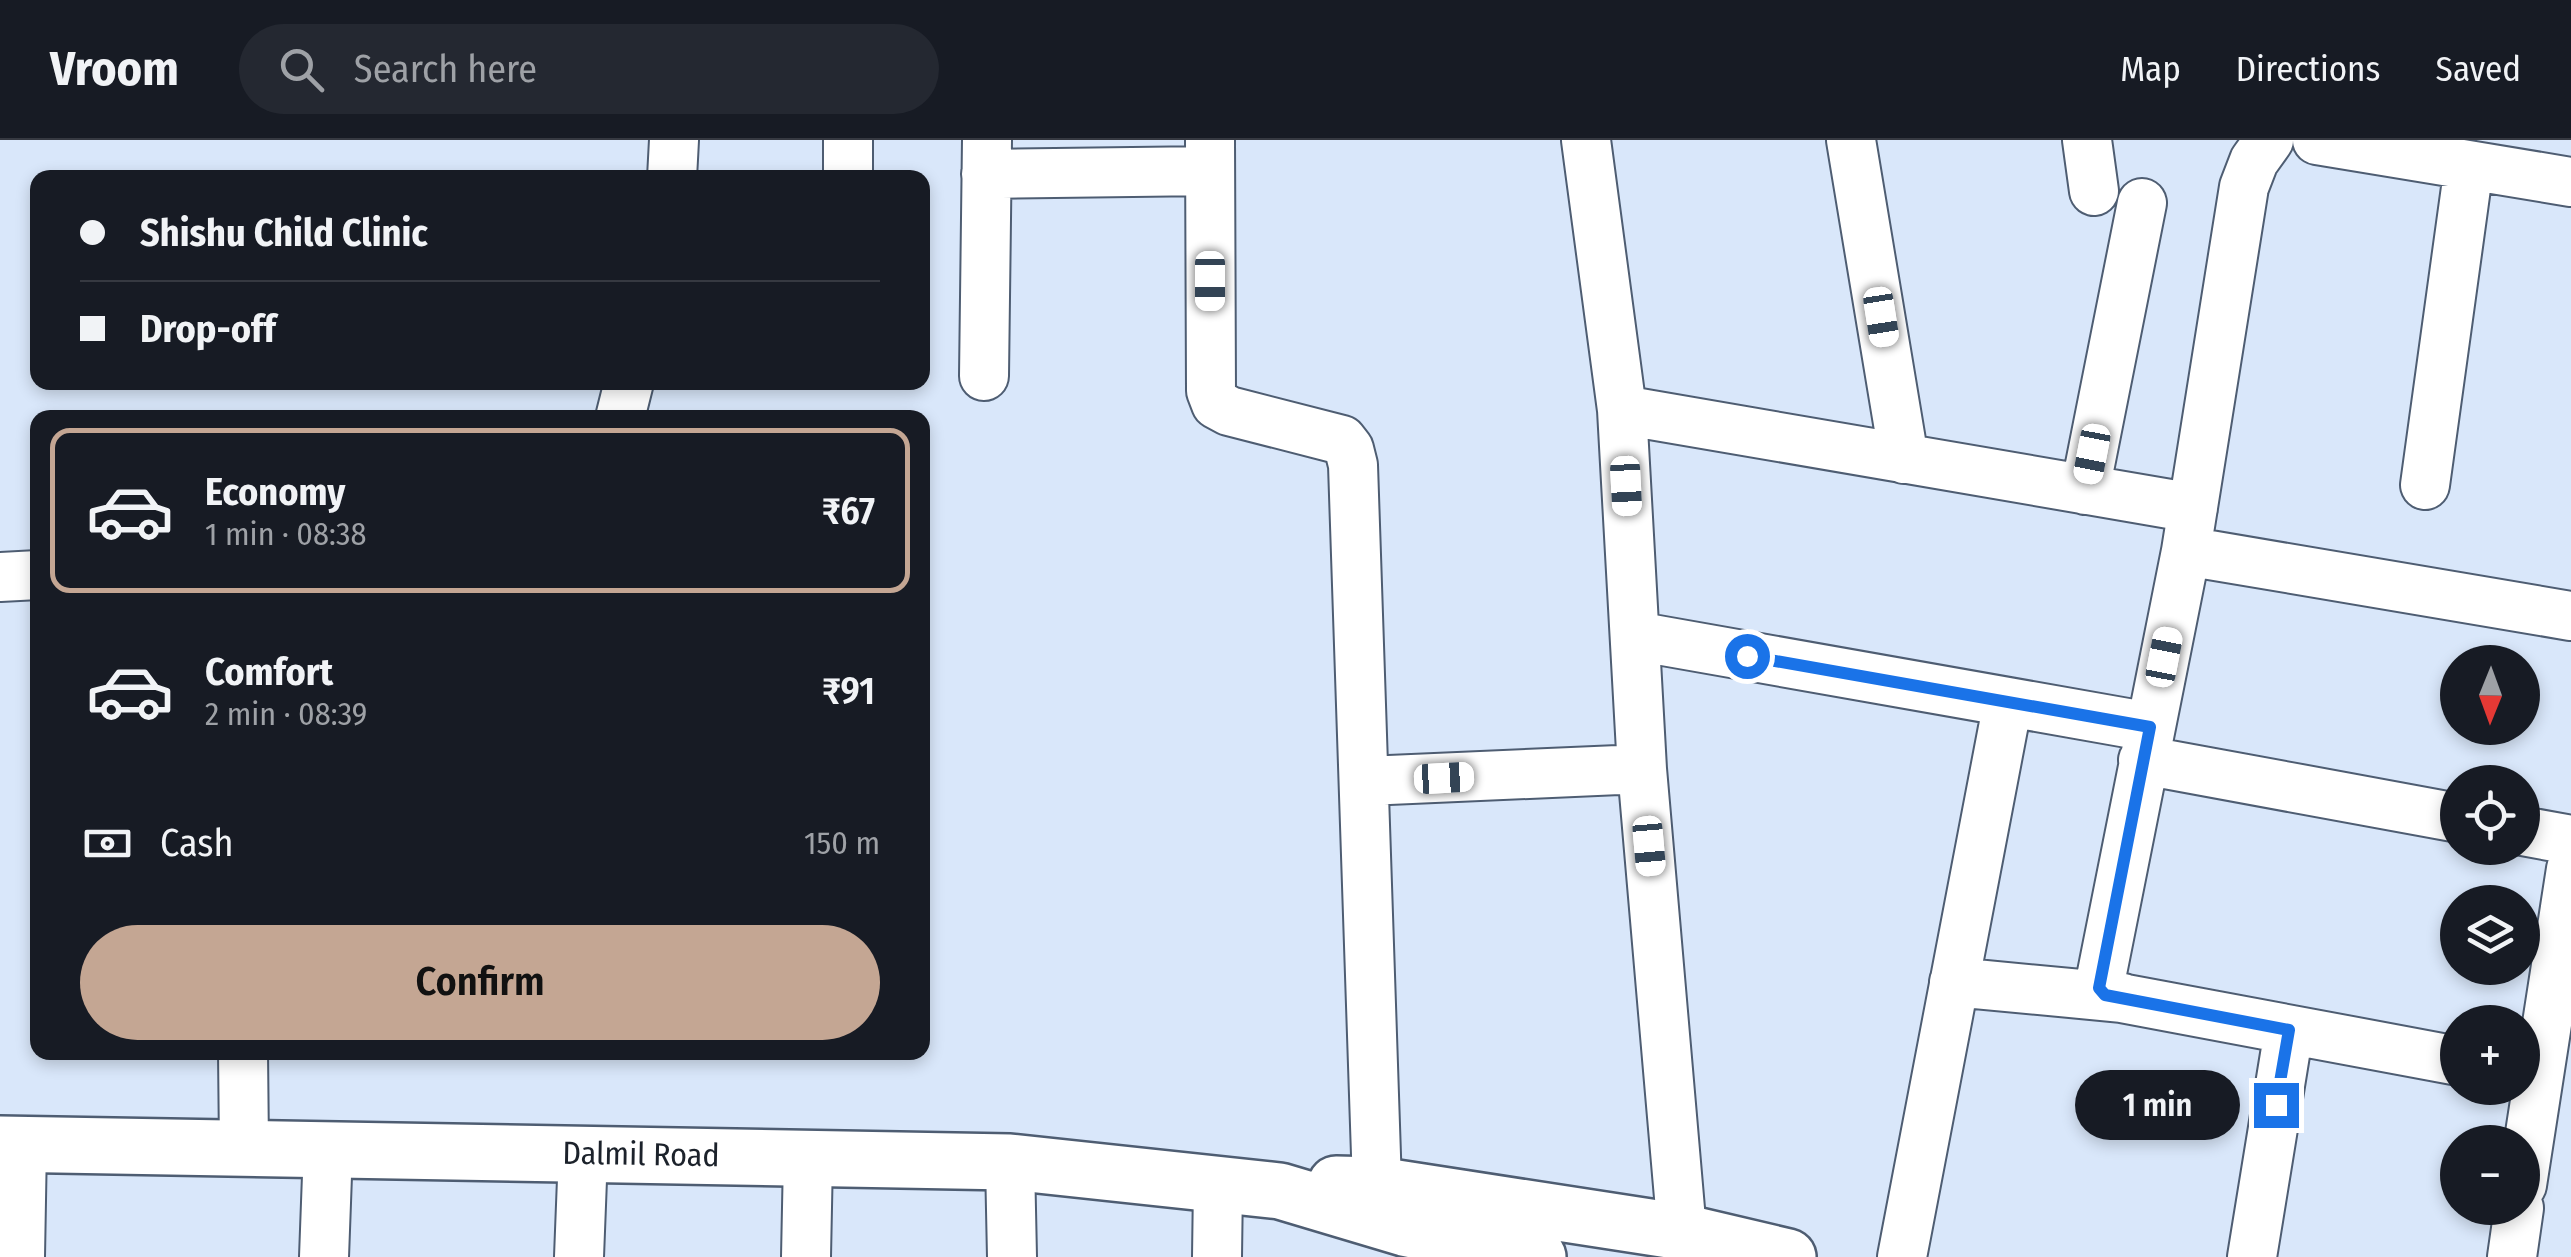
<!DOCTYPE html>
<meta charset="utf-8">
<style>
:root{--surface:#171b24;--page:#242831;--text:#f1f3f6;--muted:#9ea1a6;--line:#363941;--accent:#c4a693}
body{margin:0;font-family:"Fira Sans Condensed",sans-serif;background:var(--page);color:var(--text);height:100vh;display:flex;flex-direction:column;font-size:38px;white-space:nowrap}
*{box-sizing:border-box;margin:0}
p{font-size:32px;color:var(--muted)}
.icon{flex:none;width:55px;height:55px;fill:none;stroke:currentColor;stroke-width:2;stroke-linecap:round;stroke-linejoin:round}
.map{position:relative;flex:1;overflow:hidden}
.sheet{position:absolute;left:30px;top:270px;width:900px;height:650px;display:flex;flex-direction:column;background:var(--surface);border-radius:20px;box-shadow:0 5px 15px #0003}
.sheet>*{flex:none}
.banner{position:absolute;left:30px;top:30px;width:900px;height:220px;border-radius:20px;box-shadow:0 5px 15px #0003;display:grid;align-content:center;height:220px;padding:0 50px;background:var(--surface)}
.needle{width:65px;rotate:181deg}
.fabs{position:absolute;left:2440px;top:505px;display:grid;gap:20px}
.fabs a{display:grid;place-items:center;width:100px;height:100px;border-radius:50%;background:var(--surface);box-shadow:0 5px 15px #0003;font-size:50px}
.end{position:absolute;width:45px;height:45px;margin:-22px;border:12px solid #1a73e8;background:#fff;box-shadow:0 0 0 5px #fff}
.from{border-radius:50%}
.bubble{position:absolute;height:70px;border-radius:35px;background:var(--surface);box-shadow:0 5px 15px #0003;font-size:32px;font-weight:600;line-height:70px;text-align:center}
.car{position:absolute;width:30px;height:60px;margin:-30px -15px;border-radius:12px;box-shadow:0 0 8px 2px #0007;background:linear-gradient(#fff 24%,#345 0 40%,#fff 0 76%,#345 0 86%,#fff 0)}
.banner b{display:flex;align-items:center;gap:35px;height:95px;font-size:38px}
.banner b+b{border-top:2px solid var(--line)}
.banner i{width:25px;height:25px;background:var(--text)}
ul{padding:18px 0 0;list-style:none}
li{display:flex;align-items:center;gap:30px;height:165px;margin:0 20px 15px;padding:0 30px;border:5px solid transparent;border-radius:20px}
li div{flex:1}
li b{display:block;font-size:38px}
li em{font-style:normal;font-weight:600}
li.on{border-color:var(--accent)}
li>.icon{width:90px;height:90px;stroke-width:1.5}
.pay{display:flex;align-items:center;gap:25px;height:110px;padding:0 50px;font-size:38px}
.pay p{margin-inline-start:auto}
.cta{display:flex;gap:20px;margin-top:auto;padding:20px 50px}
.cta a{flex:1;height:115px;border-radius:60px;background:var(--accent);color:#111;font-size:40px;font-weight:600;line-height:115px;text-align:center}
header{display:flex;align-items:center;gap:60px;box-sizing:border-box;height:140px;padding:0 50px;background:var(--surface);border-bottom:2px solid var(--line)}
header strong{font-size:48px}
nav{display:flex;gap:55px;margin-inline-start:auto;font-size:35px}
.search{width:700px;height:90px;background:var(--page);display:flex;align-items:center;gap:25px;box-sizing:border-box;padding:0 35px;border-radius:55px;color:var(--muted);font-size:38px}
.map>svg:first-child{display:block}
</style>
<header>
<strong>Vroom</strong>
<div class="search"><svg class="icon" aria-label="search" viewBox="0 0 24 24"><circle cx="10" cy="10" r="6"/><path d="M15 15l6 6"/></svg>Search here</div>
<nav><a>Map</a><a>Directions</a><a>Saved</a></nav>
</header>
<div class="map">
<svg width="2571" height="1117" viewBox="0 0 2571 1117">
<rect width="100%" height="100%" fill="#d9e7fa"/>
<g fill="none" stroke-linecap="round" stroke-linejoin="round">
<g stroke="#4e5d72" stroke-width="52">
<path id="minor" d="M 848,0 L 848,38
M 1210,0 L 1211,251 L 1216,264 L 1229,271 L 1342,300 L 1349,309 L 1353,325 L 1377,1045
M 1586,0 L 1622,270 L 1642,629 L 1682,1092
M 1851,0 L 1904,319
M 2087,0 L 2094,51
M 2269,0 L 2254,21 L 2244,47 L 2186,411 L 2099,848 L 2105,855 L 2458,921
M 2317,0 L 2571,42
M 986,34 L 1210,31
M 672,38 L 674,0
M 984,236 L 987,0
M 1622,270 L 2193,368
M 620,278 L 629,242
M 2425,345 L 2469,26
M 2085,350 L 2142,63
M 2186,411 L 2571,476
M 0,437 L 38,435
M 1635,496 L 2150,587
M 2143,620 L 2458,678
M 1366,641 L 1642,629
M 2522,691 L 2571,700
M 1954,842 L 2123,858
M 243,912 L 244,1007
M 1010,1022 L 1012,1117
M 2522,1045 L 2571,729
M 20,1117 L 22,1004
M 324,1117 L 328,1008
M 579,1117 L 583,1013
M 806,1117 L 808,1018
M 1217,1117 L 1218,1045
M 1902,1117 L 2008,562
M 2252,1117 L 2289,890
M 2512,1117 L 2519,1068"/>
</g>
<g stroke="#4e5d72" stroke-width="60">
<path id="tertiary" d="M 0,1004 L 1010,1022 L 1280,1051 L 1404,1088 L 1538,1117
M 1336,1044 L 1377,1045 L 1682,1092 L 1788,1117"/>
</g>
<use href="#minor" stroke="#fff" stroke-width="48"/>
<use href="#tertiary" stroke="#fff" stroke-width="55"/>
</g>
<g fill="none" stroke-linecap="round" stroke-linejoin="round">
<path stroke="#1a73e8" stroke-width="12" d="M 1747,516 L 2150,587 L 2099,848 L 2105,855 L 2289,890 L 2276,965"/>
</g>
<g text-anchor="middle" stroke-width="8" stroke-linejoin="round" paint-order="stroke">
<g font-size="32" fill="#1c222b" stroke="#fff">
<text transform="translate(641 1014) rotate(1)" y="11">Dalmil Road</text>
</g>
</g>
</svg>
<div class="fabs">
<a><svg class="needle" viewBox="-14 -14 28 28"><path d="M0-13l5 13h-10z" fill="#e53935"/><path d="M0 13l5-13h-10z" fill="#9ea1a6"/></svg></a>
<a><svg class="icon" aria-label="locate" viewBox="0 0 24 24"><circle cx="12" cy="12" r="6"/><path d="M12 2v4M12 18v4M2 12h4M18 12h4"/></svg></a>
<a><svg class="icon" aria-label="layers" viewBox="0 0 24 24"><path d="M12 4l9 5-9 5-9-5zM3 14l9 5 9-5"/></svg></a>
<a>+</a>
<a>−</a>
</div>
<i class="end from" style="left:1747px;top:516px"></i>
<i class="end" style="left:2276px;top:965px"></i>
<div class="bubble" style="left:2075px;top:930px;width:165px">1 min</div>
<i class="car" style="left:1210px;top:141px;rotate:180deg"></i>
<i class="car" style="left:1881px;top:177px;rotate:171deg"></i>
<i class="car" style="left:2092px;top:314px;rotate:191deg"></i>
<i class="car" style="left:1626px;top:346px;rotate:177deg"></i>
<i class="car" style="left:2164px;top:517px;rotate:11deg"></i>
<i class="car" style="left:1444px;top:638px;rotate:87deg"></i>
<i class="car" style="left:1649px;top:706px;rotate:175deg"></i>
<div class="banner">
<b><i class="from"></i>Shishu Child Clinic</b>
<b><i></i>Drop-off</b>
</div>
<section class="sheet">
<ul>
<li class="on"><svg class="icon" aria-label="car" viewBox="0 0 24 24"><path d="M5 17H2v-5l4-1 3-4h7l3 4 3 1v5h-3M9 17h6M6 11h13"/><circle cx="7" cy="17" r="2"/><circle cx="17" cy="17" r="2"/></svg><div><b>Economy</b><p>1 min · 08:38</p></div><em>₹67</em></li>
<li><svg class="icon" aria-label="car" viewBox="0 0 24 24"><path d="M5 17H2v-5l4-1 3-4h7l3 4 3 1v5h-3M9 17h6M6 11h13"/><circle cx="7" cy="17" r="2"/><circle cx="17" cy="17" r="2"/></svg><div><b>Comfort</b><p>2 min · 08:39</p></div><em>₹91</em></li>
</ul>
<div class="pay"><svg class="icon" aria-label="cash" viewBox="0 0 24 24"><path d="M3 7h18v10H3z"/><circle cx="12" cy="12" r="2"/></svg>Cash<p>150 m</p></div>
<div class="cta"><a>Confirm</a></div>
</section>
</div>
